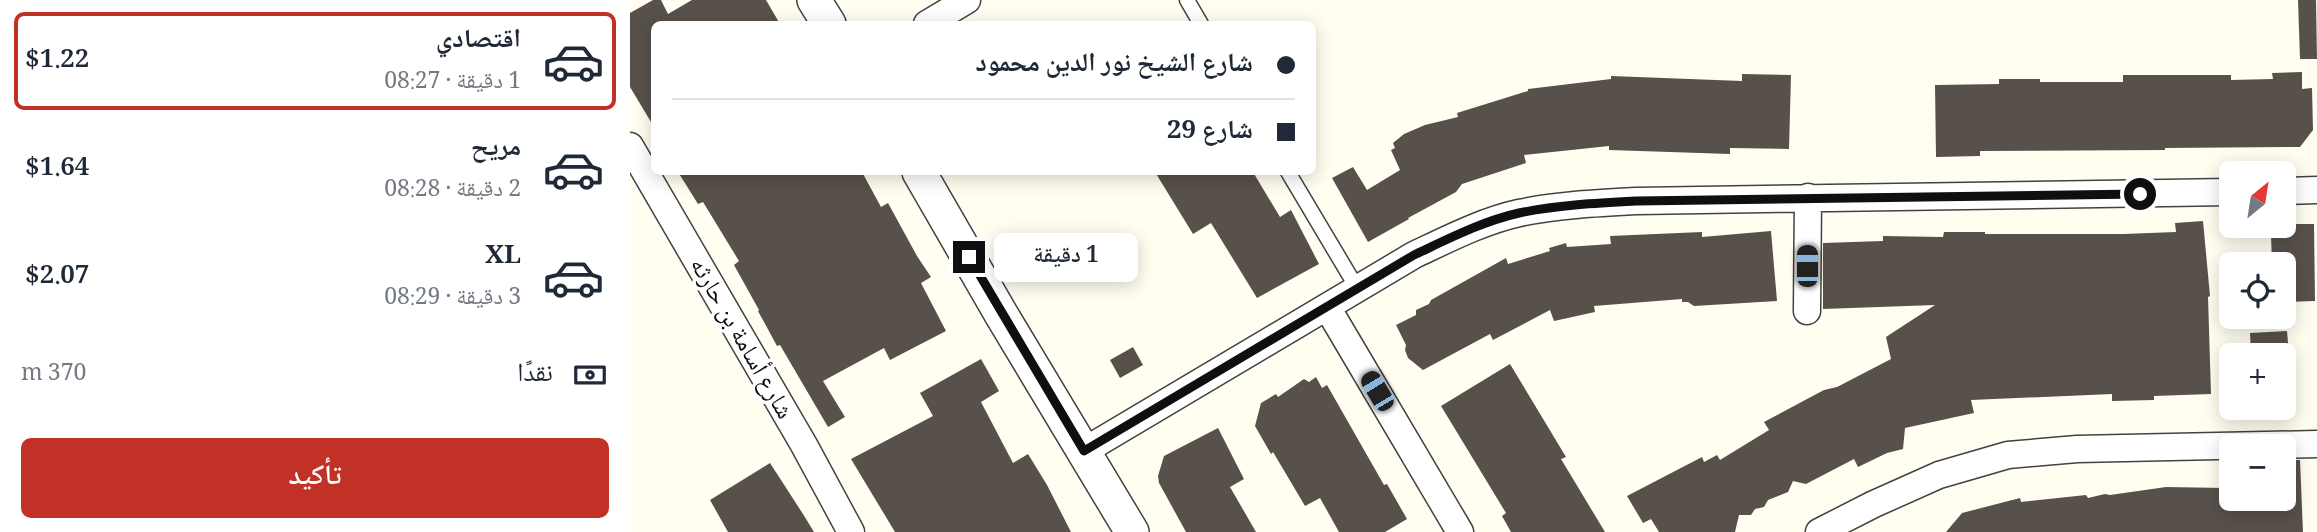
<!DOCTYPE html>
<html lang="ar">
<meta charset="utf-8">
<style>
:root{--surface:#fff;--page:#f2f2f3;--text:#1f2937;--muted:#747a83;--line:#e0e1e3;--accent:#c13125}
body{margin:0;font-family:Georgia,"Noto Naskh Arabic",serif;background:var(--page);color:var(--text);direction:rtl;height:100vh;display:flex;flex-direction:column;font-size:26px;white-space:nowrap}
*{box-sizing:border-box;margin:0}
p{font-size:23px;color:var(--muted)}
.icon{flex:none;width:38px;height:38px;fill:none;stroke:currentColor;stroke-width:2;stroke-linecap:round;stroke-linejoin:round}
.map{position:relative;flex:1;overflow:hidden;direction:ltr}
.drawer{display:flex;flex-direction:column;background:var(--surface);width:630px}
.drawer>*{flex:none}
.top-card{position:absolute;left:21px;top:21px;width:665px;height:154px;border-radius:10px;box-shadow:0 4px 18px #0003;direction:rtl;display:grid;align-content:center;height:154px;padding:0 21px;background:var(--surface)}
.needle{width:46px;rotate:30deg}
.controls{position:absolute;left:1589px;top:161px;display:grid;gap:14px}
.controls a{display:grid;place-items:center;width:77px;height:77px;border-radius:10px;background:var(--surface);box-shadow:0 4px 18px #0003;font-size:35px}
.end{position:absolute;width:32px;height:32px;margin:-16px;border:9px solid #0f0f0f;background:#fff;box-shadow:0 0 0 4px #fff}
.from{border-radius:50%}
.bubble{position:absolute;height:49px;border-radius:10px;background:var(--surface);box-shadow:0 4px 18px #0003;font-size:23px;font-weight:600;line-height:49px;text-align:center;direction:rtl}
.car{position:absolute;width:21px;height:42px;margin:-21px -10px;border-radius:9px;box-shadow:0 0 5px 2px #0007;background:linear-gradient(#222 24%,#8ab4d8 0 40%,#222 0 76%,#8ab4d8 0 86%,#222 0)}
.top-card b{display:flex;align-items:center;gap:24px;height:66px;font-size:26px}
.top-card b+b{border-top:2px solid var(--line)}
.top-card i{width:18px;height:18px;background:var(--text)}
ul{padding:12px 0 0;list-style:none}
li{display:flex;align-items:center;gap:21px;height:98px;margin:0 14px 10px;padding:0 7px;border:4px solid transparent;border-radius:10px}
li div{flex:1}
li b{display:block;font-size:26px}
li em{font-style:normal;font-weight:600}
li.current{border-color:var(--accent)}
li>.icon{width:63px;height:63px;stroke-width:1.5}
.pay{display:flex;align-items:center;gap:18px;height:77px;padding:0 21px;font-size:26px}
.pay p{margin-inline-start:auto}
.cta{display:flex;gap:14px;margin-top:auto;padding:14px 21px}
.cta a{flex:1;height:80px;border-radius:10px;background:var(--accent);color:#fff;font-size:28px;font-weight:600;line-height:80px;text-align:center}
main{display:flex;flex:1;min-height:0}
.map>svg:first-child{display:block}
</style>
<main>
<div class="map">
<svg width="1687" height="532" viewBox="0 0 1687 532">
<rect width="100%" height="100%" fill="#fffef0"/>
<path fill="#58514b" d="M 23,0 L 31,0 L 38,14 L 62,0 L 136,0 L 150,24 L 24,24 L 24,127 L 0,87 L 0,13 Z
M 1668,0 L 1686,0 L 1687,59 L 1670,59 Z
M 1672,72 L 1672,89 L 1682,88 L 1683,130 L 1670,147 L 1535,148 L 1535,150 L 1350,151 L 1350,156 L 1306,157 L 1305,85 L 1369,84 L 1369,79 L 1410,79 L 1410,82 L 1493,82 L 1493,75 L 1601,75 L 1601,80 L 1643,79 L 1642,73 Z
M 1112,74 L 1161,75 L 1159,149 L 1100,148 L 1100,154 L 979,150 L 979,146 L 894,155 L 896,163 L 832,184 L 826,192 L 778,218 L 779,219 L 738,242 L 702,178 L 723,167 L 737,190 L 770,170 L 761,150 L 765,148 L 763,143 L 774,134 L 795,125 L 828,117 L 827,113 L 898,91 L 898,89 L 981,79 L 981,76 L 1112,81 Z
M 48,172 L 232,172 L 251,207 L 258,203 L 287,256 L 301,277 L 291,283 L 316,331 L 260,360 L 254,348 L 193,381 L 215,417 L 198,427 L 150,345 L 147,346 L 128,311 L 129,310 L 104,265 L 109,261 L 73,202 L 68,204 Z
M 525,172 L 623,172 L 650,217 L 661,210 L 689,264 L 627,298 L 581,223 L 563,234 Z
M 1573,221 L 1580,296 L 1578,297 L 1581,394 L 1524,396 L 1524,400 L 1482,401 L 1482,394 L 1341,400 L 1344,413 L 1275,428 L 1273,449 L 1257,453 L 1228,467 L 1224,459 L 1176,484 L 1163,481 L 1158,492 L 1138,500 L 1134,507 L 1125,509 L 1121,515 L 1109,515 L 1105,532 L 1029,532 L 1021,519 L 1013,523 L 997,496 L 1072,457 L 1074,462 L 1087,455 L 1090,460 L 1139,430 L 1134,422 L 1194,390 L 1207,387 L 1261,359 L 1256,337 L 1305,305 L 1193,309 L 1193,243 L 1253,241 L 1253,236 L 1313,237 L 1314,232 L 1355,232 L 1355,234 L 1494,234 L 1546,232 L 1545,223 Z
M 1654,224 L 1684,224 L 1685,301 L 1654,302 L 1654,264 L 1642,264 L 1641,235 Z
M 1141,231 L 1147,301 L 1064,306 L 1058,302 L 1052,302 L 1052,299 L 964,306 L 965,312 L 924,321 L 920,310 L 863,340 L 860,334 L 793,370 L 778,358 L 775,350 L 776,345 L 766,325 L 786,315 L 786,310 L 799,304 L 801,300 L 876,258 L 878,264 L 920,251 L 919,248 L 936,243 L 937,247 L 981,244 L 980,236 L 1072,232 L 1072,237 Z
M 1657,331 L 1659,355 L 1621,355 L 1620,333 Z
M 503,347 L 513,365 L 490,378 L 480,360 Z
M 351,359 L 369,391 L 351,402 L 383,463 L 398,454 L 417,485 L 441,532 L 265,532 L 221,459 L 303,416 L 290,393 Z
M 880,364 L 936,457 L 931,459 L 975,532 L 881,532 L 872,516 L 876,513 L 811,406 Z
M 686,377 L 692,388 L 697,385 L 754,485 L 757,484 L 777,519 L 755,532 L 709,532 L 690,498 L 675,506 L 643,452 L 641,454 L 625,426 L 631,403 L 646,394 L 648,397 L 674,379 L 679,382 Z
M 588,428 L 614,479 L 600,487 L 626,532 L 556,532 L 529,483 L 528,476 L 534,456 Z
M 1654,460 L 1670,460 L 1673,532 L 1316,532 L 1332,513 L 1390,498 L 1391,502 L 1456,495 L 1458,498 L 1475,494 L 1480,495 L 1536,487 L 1596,488 L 1597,499 L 1654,499 Z
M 140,463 L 173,514 L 184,532 L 98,532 L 80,500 Z"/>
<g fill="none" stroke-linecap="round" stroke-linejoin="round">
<g stroke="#424242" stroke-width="17">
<path id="service" d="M 557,0 L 571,24
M 658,172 L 727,288"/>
</g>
<g stroke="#424242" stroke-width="29">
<path id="minor" d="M 297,24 L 337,0
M 0,146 L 174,445 L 221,532
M 1654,191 L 1687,190
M 697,307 L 830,532
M 1177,311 L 1178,197
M 454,451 L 784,255 C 818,239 853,221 889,213 C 928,205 968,203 1007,201 L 1601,192
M 1189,532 L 1244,504 L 1309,475 L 1378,455 L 1447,449 L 1687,444"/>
</g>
<g stroke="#424242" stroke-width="36">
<path id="tertiary" d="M 184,0 L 199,24
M 289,172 L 371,314 L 502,532"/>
</g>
<use href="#service" stroke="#fff" stroke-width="14"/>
<use href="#minor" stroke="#fff" stroke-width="26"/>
<use href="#tertiary" stroke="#fff" stroke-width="33"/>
</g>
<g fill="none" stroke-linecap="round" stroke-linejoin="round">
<path stroke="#0f0f0f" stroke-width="9" d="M 339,257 L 454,451 L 784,255 C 818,239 853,221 889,213 C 928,205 968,203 1007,201 L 1510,194"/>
</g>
<g text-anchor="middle" stroke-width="7" stroke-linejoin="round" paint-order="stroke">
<g font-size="24" fill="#0f0f0f" stroke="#fff">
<text transform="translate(112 338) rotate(60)" y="8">شارع أسامة بن حارثه</text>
</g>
</g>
</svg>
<div class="controls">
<a><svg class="needle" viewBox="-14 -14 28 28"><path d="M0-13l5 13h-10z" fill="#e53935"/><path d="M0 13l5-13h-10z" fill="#747a83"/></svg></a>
<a><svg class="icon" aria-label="locate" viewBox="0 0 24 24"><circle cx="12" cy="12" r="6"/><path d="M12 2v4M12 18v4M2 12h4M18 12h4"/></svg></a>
<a>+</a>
<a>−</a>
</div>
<i class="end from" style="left:1510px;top:194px"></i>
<i class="end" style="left:339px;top:257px"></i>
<div class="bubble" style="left:364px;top:233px;width:144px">1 دقيقة</div>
<i class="car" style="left:1177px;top:266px;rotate:0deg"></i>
<i class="car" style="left:747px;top:391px;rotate:329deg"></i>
<div class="top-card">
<b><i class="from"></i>شارع الشيخ نور الدين محمود</b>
<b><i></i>شارع 29</b>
</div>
</div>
<section class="drawer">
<ul>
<li class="current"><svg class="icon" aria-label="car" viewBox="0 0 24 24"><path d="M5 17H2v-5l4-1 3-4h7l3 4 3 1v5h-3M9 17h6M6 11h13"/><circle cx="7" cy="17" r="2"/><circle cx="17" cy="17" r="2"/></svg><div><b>اقتصادي</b><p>1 دقيقة · 08:27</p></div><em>$1.22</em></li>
<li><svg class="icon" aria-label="car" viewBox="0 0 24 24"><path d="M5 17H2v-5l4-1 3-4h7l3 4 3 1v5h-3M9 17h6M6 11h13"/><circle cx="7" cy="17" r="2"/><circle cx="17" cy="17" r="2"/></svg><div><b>مريح</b><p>2 دقيقة · 08:28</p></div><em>$1.64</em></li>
<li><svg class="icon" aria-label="car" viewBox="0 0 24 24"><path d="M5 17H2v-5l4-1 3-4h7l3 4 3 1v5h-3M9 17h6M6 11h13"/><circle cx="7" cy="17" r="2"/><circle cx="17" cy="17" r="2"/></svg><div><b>XL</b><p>3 دقيقة · 08:29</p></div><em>$2.07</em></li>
</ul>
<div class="pay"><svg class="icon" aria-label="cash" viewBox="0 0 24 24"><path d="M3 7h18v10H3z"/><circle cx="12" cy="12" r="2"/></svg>نقدًا<p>370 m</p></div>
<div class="cta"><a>تأكيد</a></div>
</section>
</main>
